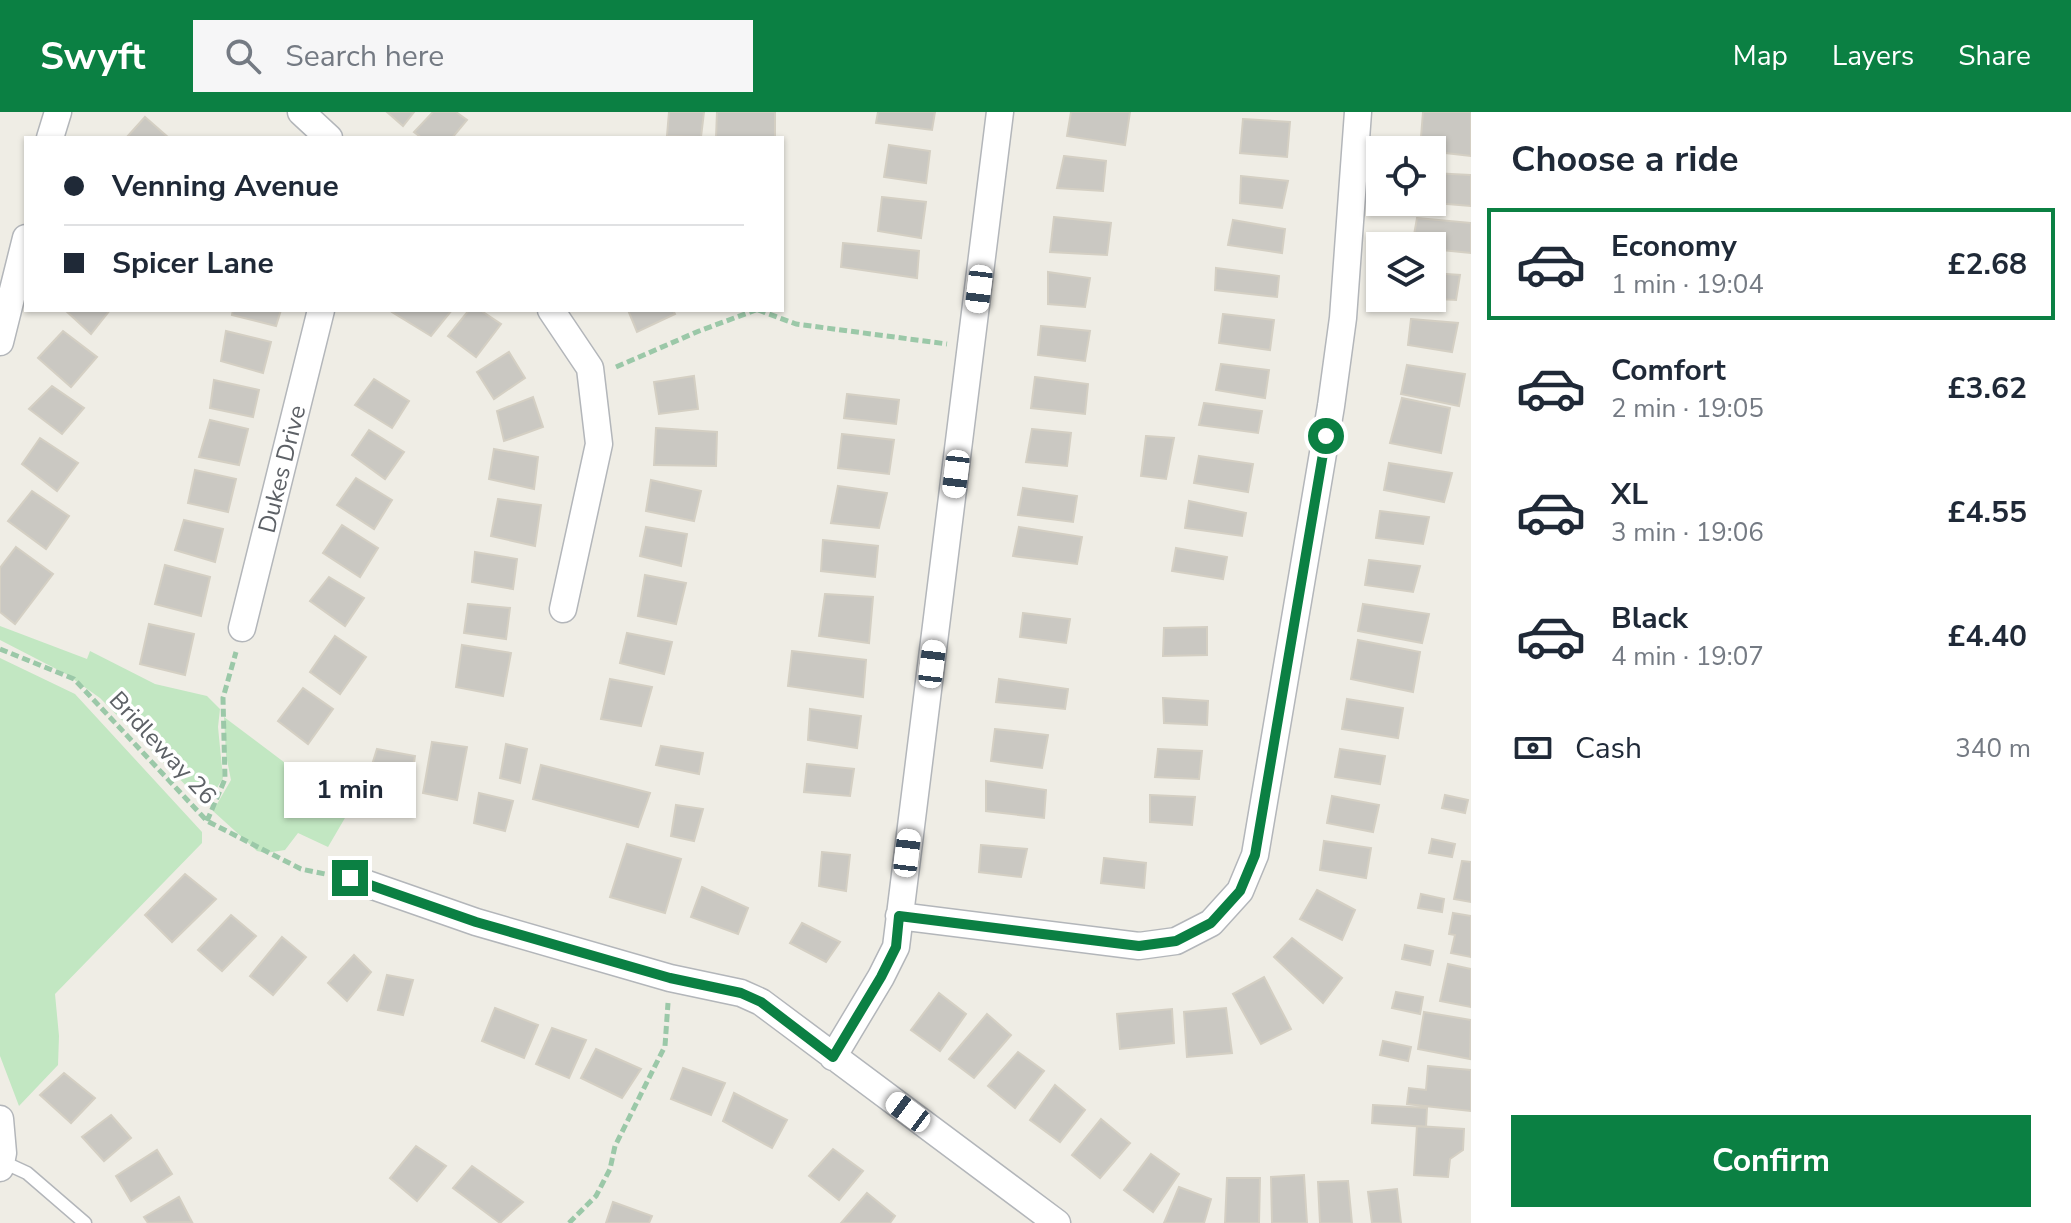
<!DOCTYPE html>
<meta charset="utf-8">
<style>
:root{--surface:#fff;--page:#f6f6f7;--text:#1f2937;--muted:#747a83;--line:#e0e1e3;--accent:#0b8043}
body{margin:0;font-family:"Nunito Sans",sans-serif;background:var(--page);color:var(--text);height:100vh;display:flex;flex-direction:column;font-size:30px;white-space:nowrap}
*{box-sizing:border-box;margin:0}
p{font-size:26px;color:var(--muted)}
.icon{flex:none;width:44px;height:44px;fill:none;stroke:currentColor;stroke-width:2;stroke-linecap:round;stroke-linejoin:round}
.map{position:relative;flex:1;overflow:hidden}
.details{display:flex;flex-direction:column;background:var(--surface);width:600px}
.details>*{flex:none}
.guide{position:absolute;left:24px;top:24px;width:760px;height:176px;border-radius:0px;box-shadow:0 2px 6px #0004;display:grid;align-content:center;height:176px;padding:0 40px;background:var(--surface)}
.fabs{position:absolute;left:1366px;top:24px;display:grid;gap:16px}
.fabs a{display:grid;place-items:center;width:80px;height:80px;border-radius:0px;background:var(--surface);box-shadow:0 2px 6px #0004;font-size:40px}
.end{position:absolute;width:36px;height:36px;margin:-18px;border:10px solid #0b8043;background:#fff;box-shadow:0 0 0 4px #fff}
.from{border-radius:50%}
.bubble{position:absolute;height:56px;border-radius:0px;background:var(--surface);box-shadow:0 2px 6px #0004;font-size:26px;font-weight:700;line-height:56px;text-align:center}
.car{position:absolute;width:24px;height:48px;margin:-24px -12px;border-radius:10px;box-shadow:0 0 6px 2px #0007;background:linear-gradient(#fff 24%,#345 0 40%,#fff 0 76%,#345 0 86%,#fff 0)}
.guide b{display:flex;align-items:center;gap:28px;height:76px;font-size:30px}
.guide b+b{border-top:2px solid var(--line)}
.guide i{width:20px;height:20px;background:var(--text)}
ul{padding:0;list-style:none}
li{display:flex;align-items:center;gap:24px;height:112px;margin:0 16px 12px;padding:0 24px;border:4px solid transparent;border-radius:0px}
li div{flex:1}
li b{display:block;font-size:30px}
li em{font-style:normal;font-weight:700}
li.on{border-color:var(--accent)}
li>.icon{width:72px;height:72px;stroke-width:1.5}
h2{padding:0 40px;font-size:36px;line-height:96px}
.pay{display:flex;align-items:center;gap:20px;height:88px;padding:0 40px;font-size:30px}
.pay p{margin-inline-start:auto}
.cta{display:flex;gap:16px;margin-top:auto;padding:16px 40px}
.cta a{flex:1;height:92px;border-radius:0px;background:var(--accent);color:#fff;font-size:32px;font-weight:700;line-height:92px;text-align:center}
header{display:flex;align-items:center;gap:48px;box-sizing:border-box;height:112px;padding:0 40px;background:var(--accent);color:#fff}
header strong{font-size:38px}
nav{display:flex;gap:44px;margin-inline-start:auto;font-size:28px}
.search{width:560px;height:72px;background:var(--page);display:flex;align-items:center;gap:20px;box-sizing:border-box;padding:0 28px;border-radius:0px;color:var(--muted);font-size:30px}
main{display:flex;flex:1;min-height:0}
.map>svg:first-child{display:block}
</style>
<header>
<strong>Swyft</strong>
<div class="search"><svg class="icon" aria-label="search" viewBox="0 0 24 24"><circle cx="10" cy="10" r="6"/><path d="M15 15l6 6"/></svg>Search here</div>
<nav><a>Map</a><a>Layers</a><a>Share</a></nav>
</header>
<main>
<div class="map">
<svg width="1471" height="1111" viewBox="0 0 1471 1111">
<rect width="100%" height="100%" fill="#efede5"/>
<path fill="#c2e7c2" d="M 0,514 L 87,547 L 90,539 L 155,572 L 207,584 L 220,597 L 218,615 L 223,666 L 206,694 L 100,586 L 66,562 L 0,528 Z
M 0,546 L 75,582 L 202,720 L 202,731 L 55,882 L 59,924 L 58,953 L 19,994 L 0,944 Z
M 224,605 L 349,699 L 328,735 L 298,721 L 285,738 L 266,741 L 257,739 L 213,699 L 231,668 L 226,643 Z"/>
<path fill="#cac8c2" stroke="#d4cfc3" stroke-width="2" d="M 387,0 L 414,0 L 403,14 Z
M 433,0 L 456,0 L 467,8 L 452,26 L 422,26 L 414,20 Z
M 669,0 L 704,0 L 701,25 L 667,24 Z
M 717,0 L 775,0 L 775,26 L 716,26 Z
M 878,0 L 935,0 L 932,18 L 876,11 Z
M 1071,0 L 1130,0 L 1125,33 L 1067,24 Z
M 1423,0 L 1471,0 L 1471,44 L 1420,38 Z
M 145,5 L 169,26 L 126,26 Z
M 1243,7 L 1290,10 L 1287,45 L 1240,41 Z
M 889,33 L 930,39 L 926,71 L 884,65 Z
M 1064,44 L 1106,49 L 1103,79 L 1057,76 Z
M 1432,61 L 1471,63 L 1471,94 L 1423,90 L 1432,90 Z
M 1241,64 L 1288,69 L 1282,96 L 1240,91 Z
M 882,85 L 926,90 L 921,126 L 878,119 Z
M 1054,105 L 1111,111 L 1107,143 L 1050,140 Z
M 1417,106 L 1471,111 L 1471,141 L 1432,137 L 1432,134 L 1412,134 Z
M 1233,108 L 1285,117 L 1282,141 L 1228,133 Z
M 843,131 L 919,139 L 917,166 L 841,155 Z
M 1216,156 L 1279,164 L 1277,185 L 1215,178 Z
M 1048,160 L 1090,166 L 1085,195 L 1048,192 Z
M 1432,161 L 1460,163 L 1456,188 L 1417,186 L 1432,186 Z
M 65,198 L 110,198 L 91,222 Z
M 233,198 L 281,198 L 276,214 L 232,203 Z
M 394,198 L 452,198 L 431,224 L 392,200 Z
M 469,198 L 480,198 L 501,212 L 476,245 L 448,224 Z
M 628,198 L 673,198 L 675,202 L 637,220 Z
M 1223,202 L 1274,208 L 1270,238 L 1219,231 Z
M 1411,207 L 1458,211 L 1452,240 L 1408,233 Z
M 1041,214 L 1090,219 L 1085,249 L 1038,243 Z
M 63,219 L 97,245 L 71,275 L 38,246 Z
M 226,219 L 271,230 L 263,261 L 221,249 Z
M 509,240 L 525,266 L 494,287 L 477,260 Z
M 1221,252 L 1269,258 L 1265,286 L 1216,278 Z
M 1407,253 L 1465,262 L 1459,294 L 1401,282 Z
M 694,264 L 698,297 L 659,302 L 654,270 Z
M 1035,265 L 1088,272 L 1085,302 L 1031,296 Z
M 374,267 L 409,289 L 392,316 L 355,293 Z
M 214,268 L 259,278 L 253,305 L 210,296 Z
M 52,274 L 84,296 L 62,322 L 29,297 Z
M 847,282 L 899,288 L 896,312 L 844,306 Z
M 533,285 L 543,315 L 504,329 L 497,299 Z
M 1402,286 L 1450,296 L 1441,341 L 1390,331 Z
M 1204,291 L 1262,299 L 1258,321 L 1199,313 Z
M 210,308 L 248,317 L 239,353 L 199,345 Z
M 656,316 L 717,320 L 716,354 L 654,353 Z
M 1032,317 L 1071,321 L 1067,354 L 1026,350 Z
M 369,318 L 404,340 L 385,367 L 352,343 Z
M 842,322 L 894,328 L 889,362 L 838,356 Z
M 1146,324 L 1174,326 L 1166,367 L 1141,364 Z
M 40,326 L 78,351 L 57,379 L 22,352 Z
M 494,337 L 538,345 L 534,377 L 489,367 Z
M 1199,344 L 1253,352 L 1248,380 L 1194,371 Z
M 1389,351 L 1452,361 L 1444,390 L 1384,378 Z
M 195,358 L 236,367 L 228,400 L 188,391 Z
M 356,366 L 392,388 L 374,417 L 337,393 Z
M 651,368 L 701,379 L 694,409 L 646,399 Z
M 838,374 L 887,381 L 879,416 L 831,411 Z
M 1023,376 L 1077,384 L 1073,410 L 1018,403 Z
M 32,379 L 69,404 L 46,437 L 8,409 Z
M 498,387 L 541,393 L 535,434 L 491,424 Z
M 1189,389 L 1246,401 L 1242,424 L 1185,416 Z
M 1380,399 L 1429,405 L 1423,432 L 1376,426 Z
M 184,408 L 223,417 L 215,450 L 175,438 Z
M 342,413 L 378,436 L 360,465 L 323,441 Z
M 646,415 L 687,422 L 681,454 L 640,444 Z
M 1019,415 L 1082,425 L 1077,452 L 1013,444 Z
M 823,428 L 878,434 L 875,465 L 821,459 Z
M 16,435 L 53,462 L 15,512 L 0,500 L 0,456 Z
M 1176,436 L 1227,445 L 1223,467 L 1172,459 Z
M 475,440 L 517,447 L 513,477 L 472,470 Z
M 1369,448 L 1420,454 L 1413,480 L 1365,473 Z
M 165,453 L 210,465 L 201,504 L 155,492 Z
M 645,463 L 686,471 L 676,512 L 638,504 Z
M 329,465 L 364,486 L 345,514 L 310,489 Z
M 825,482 L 873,485 L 869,531 L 819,524 Z
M 468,492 L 510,496 L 506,527 L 464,521 Z
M 1363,492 L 1429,502 L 1422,531 L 1358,519 Z
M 1023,501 L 1070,507 L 1066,531 L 1020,525 Z
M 149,512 L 194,522 L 185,563 L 140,552 Z
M 1207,515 L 1207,543 L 1163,544 L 1164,516 Z
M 627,521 L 672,530 L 664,562 L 620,551 Z
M 335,524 L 366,545 L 340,582 L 310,560 Z
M 1358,528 L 1420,540 L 1413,580 L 1351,567 Z
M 462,533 L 511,541 L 503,584 L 456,575 Z
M 792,539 L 866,548 L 863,585 L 788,574 Z
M 610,567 L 652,575 L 641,614 L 601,607 Z
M 999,567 L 1068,577 L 1065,597 L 996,590 Z
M 303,576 L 333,597 L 308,632 L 278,609 Z
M 1163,586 L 1208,589 L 1207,613 L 1164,611 Z
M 1347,587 L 1403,596 L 1398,626 L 1342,617 Z
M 810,597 L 861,604 L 857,636 L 808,628 Z
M 995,617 L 1048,623 L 1042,656 L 991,649 Z
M 432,630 L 467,635 L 457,688 L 423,681 Z
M 506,632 L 527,637 L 520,671 L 500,666 Z
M 661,634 L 703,641 L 699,662 L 656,653 Z
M 377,637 L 415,644 L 409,684 L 365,675 Z
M 1158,637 L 1202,639 L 1199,667 L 1155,665 Z
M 1340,637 L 1385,644 L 1380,672 L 1335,665 Z
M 807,652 L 854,657 L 850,684 L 804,680 Z
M 541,653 L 650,681 L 638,715 L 533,687 Z
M 986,669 L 1046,678 L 1044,706 L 986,699 Z
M 479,681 L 513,689 L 505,719 L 474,711 Z
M 1150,683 L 1195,685 L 1192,713 L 1150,710 Z
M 1445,683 L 1468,688 L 1465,701 L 1442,696 Z
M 1332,684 L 1379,693 L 1373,720 L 1327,711 Z
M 676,693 L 703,697 L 694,729 L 671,724 Z
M 1432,727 L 1455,732 L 1452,745 L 1429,741 Z
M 1324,729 L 1371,736 L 1366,766 L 1320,758 Z
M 627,732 L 681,747 L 665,801 L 610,785 Z
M 981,733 L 1027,737 L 1021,765 L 979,760 Z
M 822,740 L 850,743 L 846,779 L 819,774 Z
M 1104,746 L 1146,751 L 1144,776 L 1101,771 Z
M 1462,749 L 1471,750 L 1471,790 L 1454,787 Z
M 185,762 L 216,787 L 172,830 L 145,803 Z
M 702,775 L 748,796 L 738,822 L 691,805 Z
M 1317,778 L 1355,798 L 1342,828 L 1300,807 Z
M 1421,782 L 1444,787 L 1442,800 L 1418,796 Z
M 1453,801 L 1471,804 L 1471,845 L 1451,841 L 1455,823 L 1449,822 Z
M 231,803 L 256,824 L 222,859 L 198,838 Z
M 802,811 L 840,830 L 826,850 L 790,831 Z
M 282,825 L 306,845 L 273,883 L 250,864 Z
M 1292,826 L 1342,866 L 1323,891 L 1274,845 Z
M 1405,833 L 1433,839 L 1430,853 L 1402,847 Z
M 354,843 L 371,860 L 347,889 L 328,871 Z
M 1448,852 L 1471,857 L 1471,895 L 1440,889 Z
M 387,863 L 413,868 L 403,903 L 378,898 Z
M 1264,865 L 1291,917 L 1261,932 L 1233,882 Z
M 1396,880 L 1423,885 L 1420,902 L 1392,896 Z
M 939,881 L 966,902 L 940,939 L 911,918 Z
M 495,896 L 538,913 L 524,946 L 482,929 Z
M 1226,896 L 1232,941 L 1187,945 L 1184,900 Z
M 1172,897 L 1174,931 L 1120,937 L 1117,902 Z
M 1424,900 L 1471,908 L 1470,947 L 1418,937 Z
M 987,902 L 1011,923 L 974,966 L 949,947 Z
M 552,916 L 586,928 L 569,966 L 536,952 Z
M 1383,929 L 1411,935 L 1408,949 L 1380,943 Z
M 596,937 L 641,957 L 622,986 L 581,966 Z
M 1018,940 L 1044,959 L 1015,996 L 988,974 Z
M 1428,954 L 1471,958 L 1471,999 L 1407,992 L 1409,976 L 1426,978 Z
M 683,956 L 725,971 L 711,1003 L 671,987 Z
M 64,961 L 95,986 L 71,1011 L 40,983 Z
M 1055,973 L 1085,998 L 1060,1030 L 1030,1008 Z
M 734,981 L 787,1008 L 772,1036 L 723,1009 Z
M 1373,993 L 1427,996 L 1426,1015 L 1372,1011 Z
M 111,1003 L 131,1026 L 104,1049 L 82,1025 Z
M 1101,1007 L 1130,1031 L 1100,1066 L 1072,1043 Z
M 1417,1014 L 1464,1017 L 1463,1038 L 1450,1047 L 1448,1065 L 1414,1063 Z
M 416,1034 L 446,1054 L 417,1089 L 390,1066 Z
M 833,1037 L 863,1059 L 839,1088 L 809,1064 Z
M 157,1038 L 172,1062 L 131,1089 L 116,1064 Z
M 1151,1042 L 1179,1062 L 1153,1100 L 1124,1078 Z
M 472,1054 L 523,1090 L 500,1111 L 453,1076 Z
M 1304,1063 L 1307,1111 L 1272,1111 L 1271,1065 Z
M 1227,1066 L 1260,1066 L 1259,1111 L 1225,1111 Z
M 1348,1069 L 1352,1111 L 1320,1111 L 1318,1070 Z
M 1179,1075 L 1211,1087 L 1204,1111 L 1164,1111 Z
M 1397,1077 L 1401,1111 L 1372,1111 L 1368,1080 Z
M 867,1081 L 895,1104 L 890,1111 L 841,1111 Z
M 179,1085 L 192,1110 L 148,1111 L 144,1105 Z
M 613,1090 L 652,1104 L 649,1111 L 606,1111 Z"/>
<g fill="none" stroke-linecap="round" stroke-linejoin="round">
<g stroke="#b3b6ba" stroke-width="15">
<path id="service" d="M 1,1049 L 27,1061 L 85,1111"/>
</g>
<g stroke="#b3b6ba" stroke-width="29">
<path id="minor" d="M 301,0 L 329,26
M 50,26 L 58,0
M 551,198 L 590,256 L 599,332 L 563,497
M 0,230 L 26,126
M 242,516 L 321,198
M 350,766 L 476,810 L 670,866 L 741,881 L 761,890 L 1057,1111
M 899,804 L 1139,834 L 1176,829 L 1211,811 L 1240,779 L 1255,743 L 1331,294 L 1343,206 L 1358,0
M 833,945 L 881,865 L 896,835 L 1000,0
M 0,1007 L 3,1041 L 0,1056"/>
</g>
<path stroke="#9bc8a8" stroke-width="5" stroke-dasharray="8 4" stroke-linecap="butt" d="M 758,198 L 796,212 L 947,232
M 616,255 L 699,219 L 756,198
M 0,537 L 74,567 L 207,709 L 301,757 L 325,762
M 207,709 L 225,667 L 223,586 L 236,540
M 569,1111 L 596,1084 L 610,1057 L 615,1034 L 665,934 L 668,891"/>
<use href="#service" stroke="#fff" stroke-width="12"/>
<use href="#minor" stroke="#fff" stroke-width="26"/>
</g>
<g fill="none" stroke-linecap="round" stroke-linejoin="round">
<path stroke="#0b8043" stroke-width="10" d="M 350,766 L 476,810 L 670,866 L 741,881 L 761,890 L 833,945 L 881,865 L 896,835 L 899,804 L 1139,834 L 1176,829 L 1211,811 L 1240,779 L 1255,743 L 1326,324"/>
</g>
<g text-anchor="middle" stroke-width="7" stroke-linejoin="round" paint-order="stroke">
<g font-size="24" fill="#5d6166" stroke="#fff">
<text transform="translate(282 357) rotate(-76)" y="8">Dukes Drive</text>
<text transform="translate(163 636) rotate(47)" y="8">Bridleway 26</text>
</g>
</g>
</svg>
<div class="fabs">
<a><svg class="icon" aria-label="locate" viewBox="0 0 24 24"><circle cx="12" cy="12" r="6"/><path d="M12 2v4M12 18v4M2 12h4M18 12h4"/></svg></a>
<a><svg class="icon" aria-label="layers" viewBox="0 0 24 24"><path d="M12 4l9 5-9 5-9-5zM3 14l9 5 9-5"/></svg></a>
</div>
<i class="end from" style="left:1326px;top:324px"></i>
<i class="end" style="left:350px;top:766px"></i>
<div class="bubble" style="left:284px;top:650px;width:132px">1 min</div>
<i class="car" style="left:979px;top:177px;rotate:187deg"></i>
<i class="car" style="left:956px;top:362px;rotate:187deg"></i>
<i class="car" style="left:932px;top:552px;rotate:7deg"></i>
<i class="car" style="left:907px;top:741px;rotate:7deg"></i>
<i class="car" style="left:908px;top:1000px;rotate:307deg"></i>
<div class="guide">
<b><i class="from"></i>Venning Avenue</b>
<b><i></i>Spicer Lane</b>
</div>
</div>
<section class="details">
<h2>Choose a ride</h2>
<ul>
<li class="on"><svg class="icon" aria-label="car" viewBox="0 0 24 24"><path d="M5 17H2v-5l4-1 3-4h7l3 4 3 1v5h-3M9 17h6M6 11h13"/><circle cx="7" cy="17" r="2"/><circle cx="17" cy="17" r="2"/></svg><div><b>Economy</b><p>1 min · 19:04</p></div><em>£2.68</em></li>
<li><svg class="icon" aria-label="car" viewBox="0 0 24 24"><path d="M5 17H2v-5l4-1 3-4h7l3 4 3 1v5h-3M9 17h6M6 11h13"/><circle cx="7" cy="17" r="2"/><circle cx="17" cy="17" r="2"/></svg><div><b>Comfort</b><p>2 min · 19:05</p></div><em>£3.62</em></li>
<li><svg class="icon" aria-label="car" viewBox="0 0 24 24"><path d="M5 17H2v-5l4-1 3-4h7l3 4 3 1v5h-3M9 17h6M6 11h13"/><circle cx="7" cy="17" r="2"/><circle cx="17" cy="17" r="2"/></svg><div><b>XL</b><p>3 min · 19:06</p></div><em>£4.55</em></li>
<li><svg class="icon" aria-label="car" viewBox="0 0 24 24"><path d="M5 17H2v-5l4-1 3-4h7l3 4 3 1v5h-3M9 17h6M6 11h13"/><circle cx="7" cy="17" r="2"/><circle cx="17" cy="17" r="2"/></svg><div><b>Black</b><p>4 min · 19:07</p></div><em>£4.40</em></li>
</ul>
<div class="pay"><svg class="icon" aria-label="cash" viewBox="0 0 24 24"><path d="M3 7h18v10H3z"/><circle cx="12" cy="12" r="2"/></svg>Cash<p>340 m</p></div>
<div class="cta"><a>Confirm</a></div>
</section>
</main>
